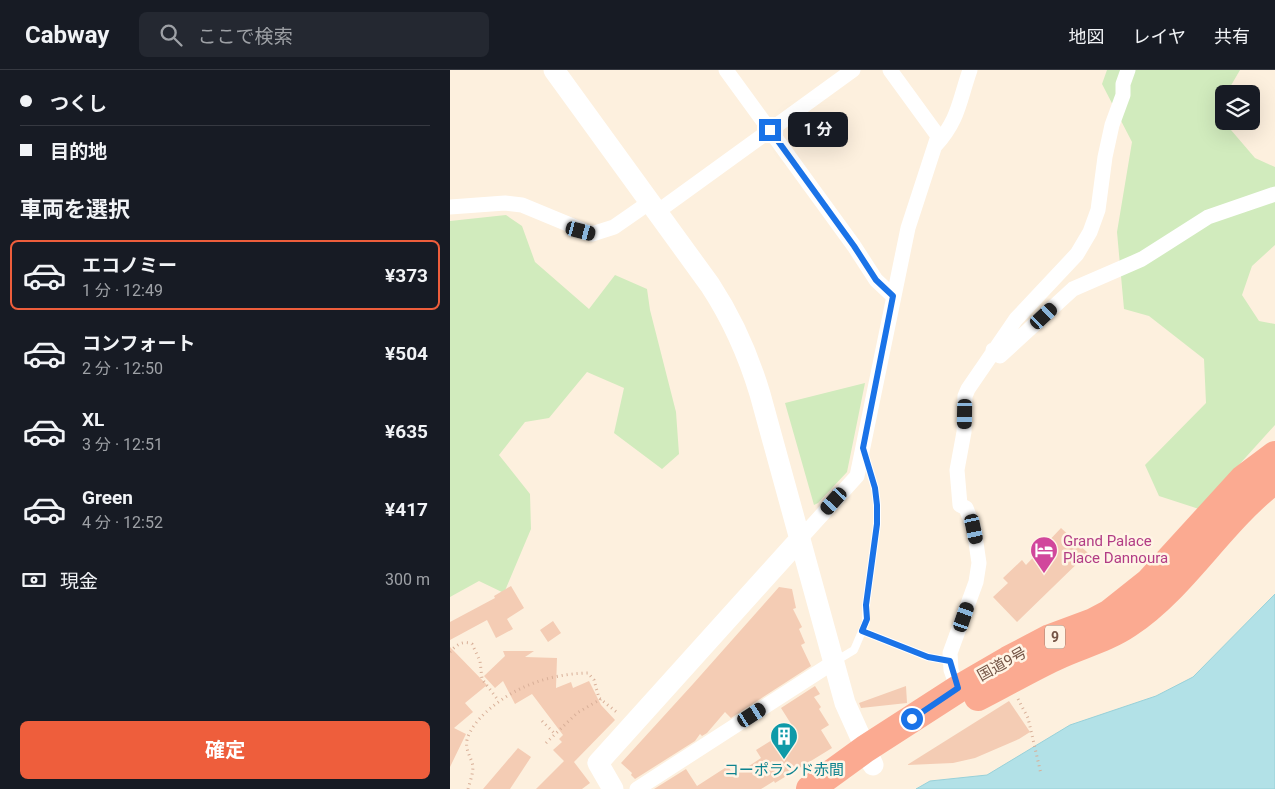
<!DOCTYPE html>
<html lang="ja">
<meta charset="utf-8">
<style>
:root{--surface:#171b24;--page:#242831;--text:#f1f3f6;--muted:#9ea1a6;--line:#363941;--accent:#ee5e3c}
body{margin:0;font-family:Roboto,"Noto Sans JP",sans-serif;background:var(--page);color:var(--text);height:100vh;display:flex;flex-direction:column;font-size:19px;white-space:nowrap}
*{box-sizing:border-box;margin:0}
p{font-size:16px;color:var(--muted)}
.icon{flex:none;width:28px;height:28px;fill:none;stroke:currentColor;stroke-width:2;stroke-linecap:round;stroke-linejoin:round}
.map{position:relative;flex:1;overflow:hidden}
.sheet{display:flex;flex-direction:column;background:var(--surface);width:450px}
.sheet>*{flex:none}
.guide{display:grid;align-content:center;height:110px;padding:0 20px;background:var(--surface)}
.fabs{position:absolute;left:765px;top:15px;display:grid;gap:10px}
.fabs a{display:grid;place-items:center;width:45px;height:45px;border-radius:8px;background:var(--surface);box-shadow:0 5px 20px #0002;font-size:25px}
.end{position:absolute;width:22px;height:22px;margin:-11px;border:6px solid #1a73e8;background:#fff;box-shadow:0 0 0 2px #fff}
.from{border-radius:50%}
.bubble{position:absolute;height:35px;border-radius:8px;background:var(--surface);box-shadow:0 5px 20px #0002;font-size:16px;font-weight:700;line-height:35px;text-align:center}
.car{position:absolute;width:15px;height:30px;margin:-15px -8px;border-radius:6px;box-shadow:0 0 4px 1px #0007;background:linear-gradient(#222 24%,#8ab4d8 0 40%,#222 0 76%,#8ab4d8 0 86%,#222 0)}
.guide b{display:flex;align-items:center;gap:18px;height:48px;font-size:19px}
.guide b+b{border-top:1px solid var(--line)}
.guide i{width:12px;height:12px;background:var(--text)}
ul{padding:0;list-style:none}
li{display:flex;align-items:center;gap:15px;height:70px;margin:0 10px 8px;padding:0 10px;border:2px solid transparent;border-radius:8px}
li div{flex:1}
li b{display:block;font-size:19px}
li em{font-style:normal;font-weight:700}
li.current{border-color:var(--accent)}
li>.icon{width:45px;height:45px;stroke-width:1.5}
h2{padding:0 20px;font-size:22px;line-height:60px}
.pay{display:flex;align-items:center;gap:12px;height:55px;padding:0 20px;font-size:19px}
.pay p{margin-inline-start:auto}
.button{display:flex;gap:10px;margin-top:auto;padding:10px 20px}
.button a{flex:1;height:58px;border-radius:8px;background:var(--accent);color:#fff;font-size:20px;font-weight:700;line-height:58px;text-align:center}
header{display:flex;align-items:center;gap:30px;box-sizing:border-box;height:70px;padding:0 25px;background:var(--surface);border-bottom:1px solid var(--line)}
header strong{font-size:24px}
nav{display:flex;gap:28px;margin-inline-start:auto;font-size:18px}
.search{width:350px;height:45px;background:var(--page);display:flex;align-items:center;gap:12px;box-sizing:border-box;padding:0 18px;border-radius:8px;color:var(--muted);font-size:19px}
main{display:flex;flex:1;min-height:0}
.map>svg:first-child{display:block}
</style>
<header>
<strong>Cabway</strong>
<div class="search"><svg class="icon" aria-label="search" viewBox="0 0 24 24"><circle cx="10" cy="10" r="6"/><path d="M15 15l6 6"/></svg>ここで検索</div>
<nav><a>地図</a><a>レイヤ</a><a>共有</a></nav>
</header>
<main>
<section class="sheet">
<div class="guide">
<b><i class="from"></i>つくし</b>
<b><i></i>目的地</b>
</div>
<h2>車両を選択</h2>
<ul>
<li class="current"><svg class="icon" aria-label="car" viewBox="0 0 24 24"><path d="M5 17H2v-5l4-1 3-4h7l3 4 3 1v5h-3M9 17h6M6 11h13"/><circle cx="7" cy="17" r="2"/><circle cx="17" cy="17" r="2"/></svg><div><b>エコノミー</b><p>1 分 · 12:49</p></div><em>¥373</em></li>
<li><svg class="icon" aria-label="car" viewBox="0 0 24 24"><path d="M5 17H2v-5l4-1 3-4h7l3 4 3 1v5h-3M9 17h6M6 11h13"/><circle cx="7" cy="17" r="2"/><circle cx="17" cy="17" r="2"/></svg><div><b>コンフォート</b><p>2 分 · 12:50</p></div><em>¥504</em></li>
<li><svg class="icon" aria-label="car" viewBox="0 0 24 24"><path d="M5 17H2v-5l4-1 3-4h7l3 4 3 1v5h-3M9 17h6M6 11h13"/><circle cx="7" cy="17" r="2"/><circle cx="17" cy="17" r="2"/></svg><div><b>XL</b><p>3 分 · 12:51</p></div><em>¥635</em></li>
<li><svg class="icon" aria-label="car" viewBox="0 0 24 24"><path d="M5 17H2v-5l4-1 3-4h7l3 4 3 1v5h-3M9 17h6M6 11h13"/><circle cx="7" cy="17" r="2"/><circle cx="17" cy="17" r="2"/></svg><div><b>Green</b><p>4 分 · 12:52</p></div><em>¥417</em></li>
</ul>
<div class="pay"><svg class="icon" aria-label="cash" viewBox="0 0 24 24"><path d="M3 7h18v10H3z"/><circle cx="12" cy="12" r="2"/></svg>現金<p>300 m</p></div>
<div class="button"><a>確定</a></div>
</section>
<div class="map">
<svg width="825" height="719" viewBox="0 0 825 719">
<rect width="100%" height="100%" fill="#fdf0de"/>
<path fill="#d1ebbd" d="M 657,0 L 790,0 L 776,24 L 774,24 L 774,31 L 769,46 L 805,88 L 825,97 L 825,175 L 802,196 L 792,225 L 809,251 L 825,254 L 825,355 L 749,439 L 709,426 L 695,395 L 756,333 L 754,289 L 699,246 L 674,239 L 667,162 L 682,72 L 652,14 Z
M 56,145 L 72,156 L 85,192 L 139,239 L 165,205 L 197,219 L 200,240 L 226,342 L 229,384 L 212,399 L 164,363 L 174,318 L 137,302 L 99,348 L 75,352 L 49,385 L 80,424 L 81,459 L 54,523 L 29,511 L 0,527 L 0,151 Z
M 415,313 L 397,402 L 368,433 L 364,435 L 335,333 Z"/>
<path fill="#b2e1e7" stroke="#98d1d9" d="M 825,524 L 825,719 L 466,719 L 480,711 L 537,705 L 620,655 L 706,626 L 743,607 Z"/>
<path fill="#f4ccb4" d="M 611,458 L 638,483 L 567,552 L 543,527 L 558,513 L 553,508 L 572,490 L 576,495 Z
M 61,516 L 74,538 L 57,549 L 63,559 L 46,568 L 37,550 L 0,570 L 0,552 L 45,528 L 44,526 Z
M 329,517 L 342,519 L 346,538 L 343,539 L 352,557 L 349,559 L 355,573 L 351,575 L 361,596 L 281,648 L 275,642 L 257,663 L 252,666 L 250,664 L 245,671 L 185,709 L 181,705 L 182,703 L 171,693 L 243,614 Z
M 103,551 L 111,563 L 98,572 L 90,560 Z
M 0,577 L 37,615 L 15,633 L 23,642 L 4,658 L 16,664 L 0,697 Z
M 53,581 L 84,581 L 75,587 L 107,588 L 106,618 L 121,612 L 123,618 L 139,611 L 151,635 L 165,650 L 124,692 L 140,713 L 132,719 L 86,719 L 114,691 L 103,680 L 112,672 L 109,669 L 113,665 L 82,624 L 65,634 L 53,611 L 45,618 L 34,606 L 55,586 Z
M 365,616 L 370,624 L 364,627 L 371,637 L 369,639 L 379,655 L 371,660 L 382,678 L 325,713 L 324,711 L 311,719 L 204,719 L 236,699 L 247,716 L 278,696 L 284,706 L 311,688 L 306,680 L 343,657 L 331,638 Z
M 456,616 L 457,633 L 411,638 L 409,633 Z
M 559,631 L 580,662 L 569,669 L 525,688 L 503,693 L 457,695 Z
M 68,678 L 81,687 L 60,719 L 33,719 Z"/>
<g fill="none" stroke-linecap="round" stroke-linejoin="round">
<path stroke="#d8af98" stroke-width="3" stroke-dasharray="1 4" stroke-linecap="butt" d="M 0,582 C 6,575 13,570 22,574 L 30,591 L 32,609 L 48,630
M 568,629 L 578,648 L 591,704
M 92,651 L 105,664
M 96,673 L 127,643 L 151,629
M 18,719 C 20,712 23,704 23,696 C 21,687 15,680 17,670 C 19,661 27,651 33,645 C 62,617 98,604 138,603 L 144,610 L 149,628 L 169,644"/>
<path stroke="#fff" stroke-width="8" d="M 412,561 L 478,587 L 500,591
M 384,592 L 404,580 L 416,552 L 416,535 L 427,454 L 427,435 L 425,418 L 415,385"/>
<path stroke="#fff" stroke-width="15" d="M 276,0 L 404,176 L 426,210 L 443,226
M 485,76 C 509,50 509,31 520,0
M 0,137 L 55,133 L 72,135 L 142,164 L 164,157 L 200,132
M 207,142 L 403,0
M 543,280 L 550,286 L 623,219 L 692,189 L 758,147 L 825,124
M 350,469 L 407,406 L 458,158 L 488,66 L 440,0
M 508,619 L 501,600 L 500,583 L 526,512 L 529,493 L 524,459 L 516,438 L 510,435 L 507,400 L 514,362 L 515,326 L 518,319 L 566,249 L 627,184 L 640,162 L 648,140 L 655,87 L 662,55 L 673,25 L 673,14 L 678,0
M 187,719 L 384,592"/>
<path stroke="#fff" stroke-width="21" d="M 104,0 L 260,215 C 283,250 298,284 310,324 L 395,633 L 423,695
M 163,719 L 148,693 L 350,469"/>
<path stroke="#fbaa91" stroke-width="28" d="M 528,627 C 554,614 579,599 605,587 C 630,575 656,569 678,554 C 735,516 770,451 825,410
M 360,719 L 415,679 L 508,619 L 558,590 L 600,568 L 643,552 L 660,543 L 699,512 L 793,409 L 825,385"/>
</g>
<g fill="none" stroke-linecap="round" stroke-linejoin="round">
<path stroke="#1a73e8" stroke-width="6" d="M 320,60 L 404,176 L 426,210 L 443,226 L 413,378 L 425,418 L 427,435 L 427,454 L 416,535 L 417,549 L 412,561 L 478,587 L 500,591 L 508,618 L 462,649"/>
</g>
<defs>
<g id="hotel-pin" transform="scale(1.4375)"><path d="M0 17L-7.5 6A9.5 9.5 0 1 1 7.5 6Z" fill="#d1479c" stroke="#fff4e5"/><path d="M-6-4.5h1.5V1H6V5H4.5V3h-9V5H-6ZM-4 0a1.8 1.8 0 1 1 3.6 0ZM.5 0V-2.5h3Q6-2.5 6 0Z" fill="#fff"/></g>
<g id="building-pin" transform="scale(1.4375)"><path d="M0 17L-7.5 6A9.5 9.5 0 1 1 7.5 6Z" fill="#0f9aa8" stroke="#fff4e5"/><path d="M-4-6H4V6H1V3H-1V6H-4ZM-2.5-4.3h1.7v1.8h-1.7ZM.8-4.3h1.7v1.8H.8ZM-2.5-1h1.7V.8h-1.7ZM.8-1h1.7V.8H.8Z" fill="#fff"/></g>
</defs>
<g fill-rule="evenodd">
<use href="#hotel-pin" x="594" y="480"/>
<use href="#building-pin" x="334" y="666"/>
</g>
<g text-anchor="middle" stroke-width="5" stroke-linejoin="round" paint-order="stroke">
<rect fill="#fff4e5" stroke="#9e8475" stroke-width="1" x="595" y="555.5" width="20" height="23" rx="4"/>
<g font-size="14" font-weight="bold" fill="#745445">
<text x="605" y="572">9</text>
</g>
<g font-size="15" fill="#b23c85" stroke="#fff4e5" text-anchor="start">
<text x="613" y="476">Grand Palace<tspan x="613" dy="17">Place Dannoura</tspan></text>
</g>
<g font-size="15" fill="#745445" stroke="#fff4e5">
<text transform="translate(552 594) rotate(-29)" y="5">国道9号</text>
</g>
<g font-size="15" fill="#0d838f" stroke="#fff4e5">
<text x="334" y="705">コーポランド赤間</text>
</g>
</g>
</svg>
<div class="fabs">
<a><svg class="icon" aria-label="layers" viewBox="0 0 24 24"><path d="M12 4l9 5-9 5-9-5zM3 14l9 5 9-5"/></svg></a>
</div>
<i class="end from" style="left:462px;top:649px"></i>
<i class="end" style="left:320px;top:60px"></i>
<div class="bubble" style="left:338px;top:42px;width:60px">1 分</div>
<i class="car" style="left:131px;top:161px;rotate:105deg"></i>
<i class="car" style="left:594px;top:246px;rotate:47deg"></i>
<i class="car" style="left:515px;top:344px;rotate:181deg"></i>
<i class="car" style="left:384px;top:431px;rotate:222deg"></i>
<i class="car" style="left:524px;top:459px;rotate:168deg"></i>
<i class="car" style="left:514px;top:547px;rotate:19deg"></i>
<i class="car" style="left:302px;top:645px;rotate:57deg"></i>
</div>
</main>
